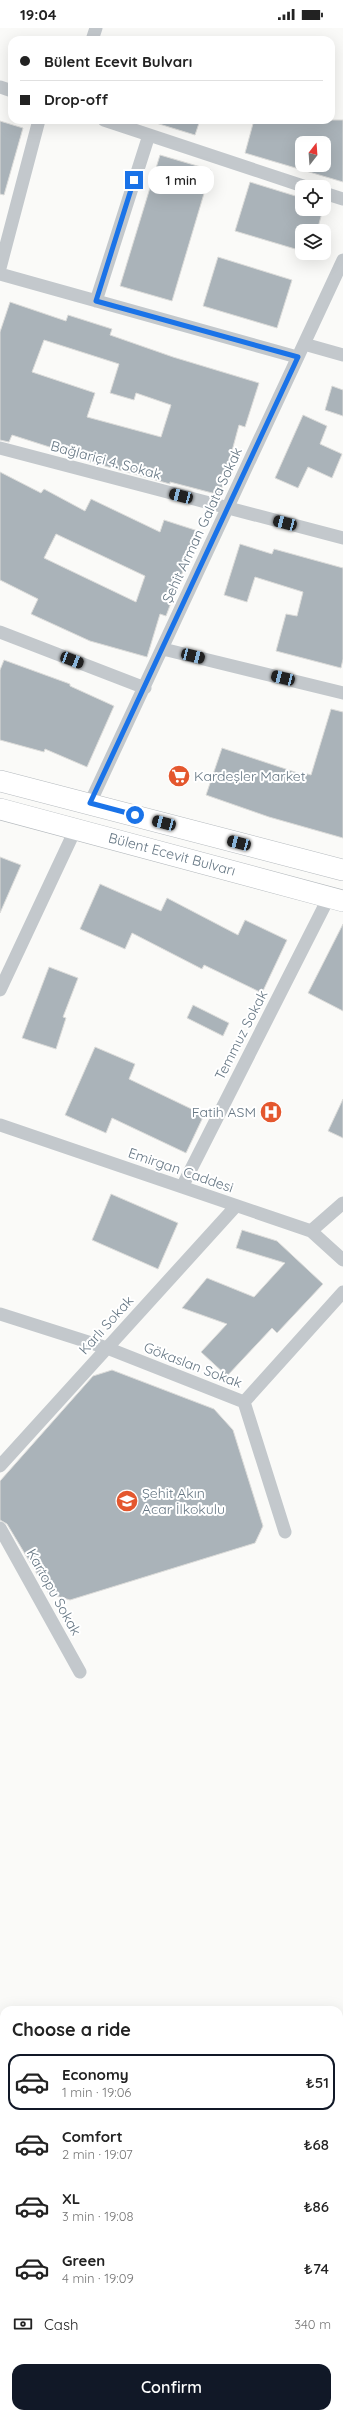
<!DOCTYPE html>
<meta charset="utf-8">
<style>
:root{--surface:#fff;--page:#f2f2f2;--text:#222;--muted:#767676;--line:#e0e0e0;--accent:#111827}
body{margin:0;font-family:Quicksand,sans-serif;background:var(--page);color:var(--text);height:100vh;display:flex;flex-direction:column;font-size:15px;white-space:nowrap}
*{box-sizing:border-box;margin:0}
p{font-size:13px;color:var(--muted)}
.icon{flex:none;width:22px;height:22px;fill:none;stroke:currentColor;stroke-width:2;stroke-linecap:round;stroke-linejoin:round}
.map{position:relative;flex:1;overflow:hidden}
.side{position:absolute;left:0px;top:1978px;width:343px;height:412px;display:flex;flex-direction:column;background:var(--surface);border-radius:12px 12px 0 0;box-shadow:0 4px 16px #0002}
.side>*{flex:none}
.hud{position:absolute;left:8px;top:8px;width:327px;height:88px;border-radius:12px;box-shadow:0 4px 16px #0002;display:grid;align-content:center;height:88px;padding:0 12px;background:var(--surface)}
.needle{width:26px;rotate:17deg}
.tools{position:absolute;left:295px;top:108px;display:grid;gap:8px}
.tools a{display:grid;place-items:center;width:36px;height:36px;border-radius:8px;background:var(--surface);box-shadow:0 4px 16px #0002;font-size:20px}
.end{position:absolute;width:18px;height:18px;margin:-9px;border:5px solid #1a73e8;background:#fff;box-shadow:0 0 0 2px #fff}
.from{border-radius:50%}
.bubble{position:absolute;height:28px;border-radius:12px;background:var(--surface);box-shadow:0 4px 16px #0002;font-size:13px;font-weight:600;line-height:28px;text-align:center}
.car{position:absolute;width:12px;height:24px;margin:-12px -6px;border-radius:5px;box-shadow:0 0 3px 1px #0007;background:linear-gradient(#222 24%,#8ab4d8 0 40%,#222 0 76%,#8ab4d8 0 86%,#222 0)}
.hud b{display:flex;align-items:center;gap:14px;height:38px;font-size:15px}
.hud b+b{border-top:1px solid var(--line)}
.hud i{width:10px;height:10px;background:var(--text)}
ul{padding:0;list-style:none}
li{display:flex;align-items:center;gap:12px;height:56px;margin:0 8px 6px;padding:0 4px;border:2px solid transparent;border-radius:12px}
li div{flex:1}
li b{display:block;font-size:15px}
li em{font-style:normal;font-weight:600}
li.selected{border-color:var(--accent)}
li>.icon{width:36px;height:36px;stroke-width:1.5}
h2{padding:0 12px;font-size:18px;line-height:48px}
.pay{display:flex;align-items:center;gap:10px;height:44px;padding:0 12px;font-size:15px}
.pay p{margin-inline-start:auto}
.primary-button{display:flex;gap:8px;margin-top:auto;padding:8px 12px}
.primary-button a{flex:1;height:46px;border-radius:12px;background:var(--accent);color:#fff;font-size:16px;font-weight:600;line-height:46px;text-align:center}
.status{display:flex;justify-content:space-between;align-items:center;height:28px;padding:0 20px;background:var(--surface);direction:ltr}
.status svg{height:11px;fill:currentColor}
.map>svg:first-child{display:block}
</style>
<div class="status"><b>19:04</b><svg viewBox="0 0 49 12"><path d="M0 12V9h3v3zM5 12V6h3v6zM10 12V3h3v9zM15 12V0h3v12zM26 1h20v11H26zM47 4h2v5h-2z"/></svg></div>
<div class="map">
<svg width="343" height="2390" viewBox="0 0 343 2390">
<rect width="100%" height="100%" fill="#fafaf8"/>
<path fill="#aab3b9" stroke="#dcdcda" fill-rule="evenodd" d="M 157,92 L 200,92 L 195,107 L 156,95 Z
M 254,92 L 343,92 L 343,154 L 245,125 ZM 302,115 L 324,115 L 324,137 L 302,137 Z
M 0,93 L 23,100 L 4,167 L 0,166 Z
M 160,127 L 211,142 L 172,273 L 120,258 Z
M 250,154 L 302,170 L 302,181 L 323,181 L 317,203 L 302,203 L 302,223 L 235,203 Z
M 218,229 L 292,252 L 277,300 L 203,278 Z
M 10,274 L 66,293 L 68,287 L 112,301 L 110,307 L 173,329 L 259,355 L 245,399 L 239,397 L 220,467 L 170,454 L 170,456 L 87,433 L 87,431 L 12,407 L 9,414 L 0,412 L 0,304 ZM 44,312 L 119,336 L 110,365 L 134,372 L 136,365 L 171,377 L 161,409 L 87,389 L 95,365 L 32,344 Z
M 332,358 L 343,362 L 343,388 L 325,382 Z
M 303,387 L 327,398 L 320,416 L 342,426 L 332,450 L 308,439 L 298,460 L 275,450 Z
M 0,444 L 41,465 L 44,461 L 85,483 L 91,471 L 160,504 L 164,492 L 198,503 L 166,588 L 160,586 L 147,629 L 90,613 L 31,586 L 38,571 L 0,552 ZM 56,506 L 145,548 L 136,574 L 44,530 Z
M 240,516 L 272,526 L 274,521 L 343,540 L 343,631 L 341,640 L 276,623 L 286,586 L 297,588 L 303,564 L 255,549 L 247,574 L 224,567 Z
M 4,632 L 70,656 L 70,658 L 114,678 L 87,739 L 45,721 L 44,724 L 0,712 L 0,642 Z
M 331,681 L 343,684 L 343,810 L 269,789 L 206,767 L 222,720 L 304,747 L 304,745 L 311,747 Z
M 0,829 L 21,837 L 0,885 Z
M 100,856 L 161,883 L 167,870 L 238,907 L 245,892 L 287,912 L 262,965 L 204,937 L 202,941 L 132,905 L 125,921 L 80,901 Z
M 343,896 L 343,983 L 308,965 Z
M 49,939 L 78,950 L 63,989 L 66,990 L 56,1021 L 22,1010 Z
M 193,977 L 229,995 L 223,1008 L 187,990 Z
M 95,1019 L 135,1036 L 129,1051 L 204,1087 L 186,1125 L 112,1090 L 106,1105 L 65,1087 Z
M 343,1071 L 343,1110 L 328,1103 Z
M 111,1166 L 178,1195 L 158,1241 L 92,1212 Z
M 242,1202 L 277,1213 L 323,1256 L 277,1305 L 272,1300 L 227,1348 L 201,1324 L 227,1296 L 182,1280 L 207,1250 L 254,1269 L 285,1235 L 236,1220 Z
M 112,1342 L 214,1381 L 233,1402 L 263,1498 L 255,1515 L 70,1572 L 49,1566 L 7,1496 L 0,1492 L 0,1453 L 93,1348 Z"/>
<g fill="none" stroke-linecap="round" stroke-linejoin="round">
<g stroke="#b3babf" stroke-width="20">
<path id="secondary" d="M 0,2051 L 4,2052
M 0,2081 L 4,2082
M 339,2125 L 343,2124
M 339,2158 L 343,2157"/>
</g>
<g stroke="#b5babe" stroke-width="22">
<path id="primary" d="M 0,753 L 343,842
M 0,781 L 343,873"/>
</g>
<path stroke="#c3c8cc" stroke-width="13" d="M 92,12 L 96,0
M 0,59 L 12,63
M 104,92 L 306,159
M 324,165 L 343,171
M 0,240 L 39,92
M 0,246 L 297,329
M 96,273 L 149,107
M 304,316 L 343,327
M 0,420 L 343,510
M 0,604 L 145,660
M 163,621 L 343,665
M 90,775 L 343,232
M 0,962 L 76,800
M 0,1097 L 311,1203 L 343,1232
M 182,1159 L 329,869
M 311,1203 L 343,1175
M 0,1286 L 107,1320 L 244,1374 L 285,1504
M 244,1374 L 343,1264
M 0,1438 L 236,1178
M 0,1500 L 80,1644
M 339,2201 L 343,2221"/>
<use href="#secondary" stroke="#fff" stroke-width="19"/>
<use href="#primary" stroke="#fff" stroke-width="21"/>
</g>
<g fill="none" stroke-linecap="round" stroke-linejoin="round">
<path stroke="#1a73e8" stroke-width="5" d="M 134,152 L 96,273 L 298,329 L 90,775 L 135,787"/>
</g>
<defs>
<g id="supermarket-disc" transform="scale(1.15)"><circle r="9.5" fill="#e4572e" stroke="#fff"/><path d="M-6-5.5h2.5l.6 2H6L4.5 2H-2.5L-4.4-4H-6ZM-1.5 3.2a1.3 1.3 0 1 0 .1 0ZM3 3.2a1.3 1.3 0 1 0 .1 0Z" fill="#fff"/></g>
<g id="hospital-disc" transform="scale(1.15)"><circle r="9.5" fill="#e4572e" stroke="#fff"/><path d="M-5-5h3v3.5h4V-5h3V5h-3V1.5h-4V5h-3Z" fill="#fff"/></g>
<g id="school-disc" transform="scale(1.15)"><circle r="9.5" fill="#e4572e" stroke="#fff"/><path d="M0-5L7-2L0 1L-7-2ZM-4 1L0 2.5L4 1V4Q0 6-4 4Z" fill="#fff"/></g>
</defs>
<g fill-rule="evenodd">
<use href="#supermarket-disc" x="179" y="748"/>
<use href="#hospital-disc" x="271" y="1084"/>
<use href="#school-disc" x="127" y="1473"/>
</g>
<g text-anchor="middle" stroke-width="4" stroke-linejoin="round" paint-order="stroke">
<g font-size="14" fill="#657683" stroke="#fff">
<text transform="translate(106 432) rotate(15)" y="5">Bağlariçi 4. Sokak</text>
<text transform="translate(202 497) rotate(-65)" y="5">Şehit Arman Galata Sokak</text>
<text transform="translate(172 826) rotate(15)" y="5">Bülent Ecevit Bulvarı</text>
<text transform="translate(241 1007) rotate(-63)" y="5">Temmuz Sokak</text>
<text transform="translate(181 1142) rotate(19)" y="5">Emirgan Caddesi</text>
<text transform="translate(106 1297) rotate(-48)" y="5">Karlı Sokak</text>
<text transform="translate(193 1337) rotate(21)" y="5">Gökaslan Sokak</text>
<text transform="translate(54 1564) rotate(61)" y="5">Kartopu Sokak</text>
</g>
<g font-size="14" fill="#657683" stroke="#fff" text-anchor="start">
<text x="194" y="753">Kardeşler Market</text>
<text x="256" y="1089" text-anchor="end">Fatih ASM</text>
<text x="142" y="1470">Şehit Akın<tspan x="142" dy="16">Acar İlkokulu</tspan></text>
</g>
</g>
</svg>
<div class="tools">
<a><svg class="needle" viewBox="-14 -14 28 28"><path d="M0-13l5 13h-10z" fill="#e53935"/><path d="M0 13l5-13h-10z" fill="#767676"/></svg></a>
<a><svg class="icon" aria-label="locate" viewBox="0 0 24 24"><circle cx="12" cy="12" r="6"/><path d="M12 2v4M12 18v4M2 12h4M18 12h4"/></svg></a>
<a><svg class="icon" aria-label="layers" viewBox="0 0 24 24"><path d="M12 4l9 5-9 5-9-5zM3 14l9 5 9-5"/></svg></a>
</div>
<i class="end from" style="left:135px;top:787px"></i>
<i class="end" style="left:134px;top:152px"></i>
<div class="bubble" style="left:148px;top:138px;width:66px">1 min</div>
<i class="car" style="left:181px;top:468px;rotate:285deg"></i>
<i class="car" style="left:285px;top:495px;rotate:285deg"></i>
<i class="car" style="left:193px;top:628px;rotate:104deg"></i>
<i class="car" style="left:72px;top:632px;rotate:111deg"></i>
<i class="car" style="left:283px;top:650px;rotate:284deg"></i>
<i class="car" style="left:164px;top:795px;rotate:285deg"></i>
<i class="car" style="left:239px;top:815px;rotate:285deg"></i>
<div class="hud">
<b><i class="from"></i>Bülent Ecevit Bulvarı</b>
<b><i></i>Drop-off</b>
</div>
<section class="side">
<h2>Choose a ride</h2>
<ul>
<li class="selected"><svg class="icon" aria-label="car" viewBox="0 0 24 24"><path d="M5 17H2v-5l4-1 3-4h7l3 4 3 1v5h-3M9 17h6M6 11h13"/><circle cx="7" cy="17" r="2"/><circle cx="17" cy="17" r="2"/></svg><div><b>Economy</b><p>1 min · 19:06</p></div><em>₺51</em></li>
<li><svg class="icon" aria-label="car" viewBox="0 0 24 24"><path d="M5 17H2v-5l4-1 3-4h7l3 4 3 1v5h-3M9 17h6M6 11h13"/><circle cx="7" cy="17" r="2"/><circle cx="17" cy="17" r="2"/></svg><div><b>Comfort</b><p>2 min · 19:07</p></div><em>₺68</em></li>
<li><svg class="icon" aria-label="car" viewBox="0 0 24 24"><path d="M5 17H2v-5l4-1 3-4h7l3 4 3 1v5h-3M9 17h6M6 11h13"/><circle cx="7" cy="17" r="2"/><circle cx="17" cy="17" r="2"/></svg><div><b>XL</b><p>3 min · 19:08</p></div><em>₺86</em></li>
<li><svg class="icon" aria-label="car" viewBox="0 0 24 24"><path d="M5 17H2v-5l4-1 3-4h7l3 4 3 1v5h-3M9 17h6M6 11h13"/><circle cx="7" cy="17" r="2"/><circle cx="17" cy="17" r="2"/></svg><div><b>Green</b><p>4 min · 19:09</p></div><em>₺74</em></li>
</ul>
<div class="pay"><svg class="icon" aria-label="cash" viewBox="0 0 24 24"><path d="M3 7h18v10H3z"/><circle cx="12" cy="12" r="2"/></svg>Cash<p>340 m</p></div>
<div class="primary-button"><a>Confirm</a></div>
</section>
</div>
